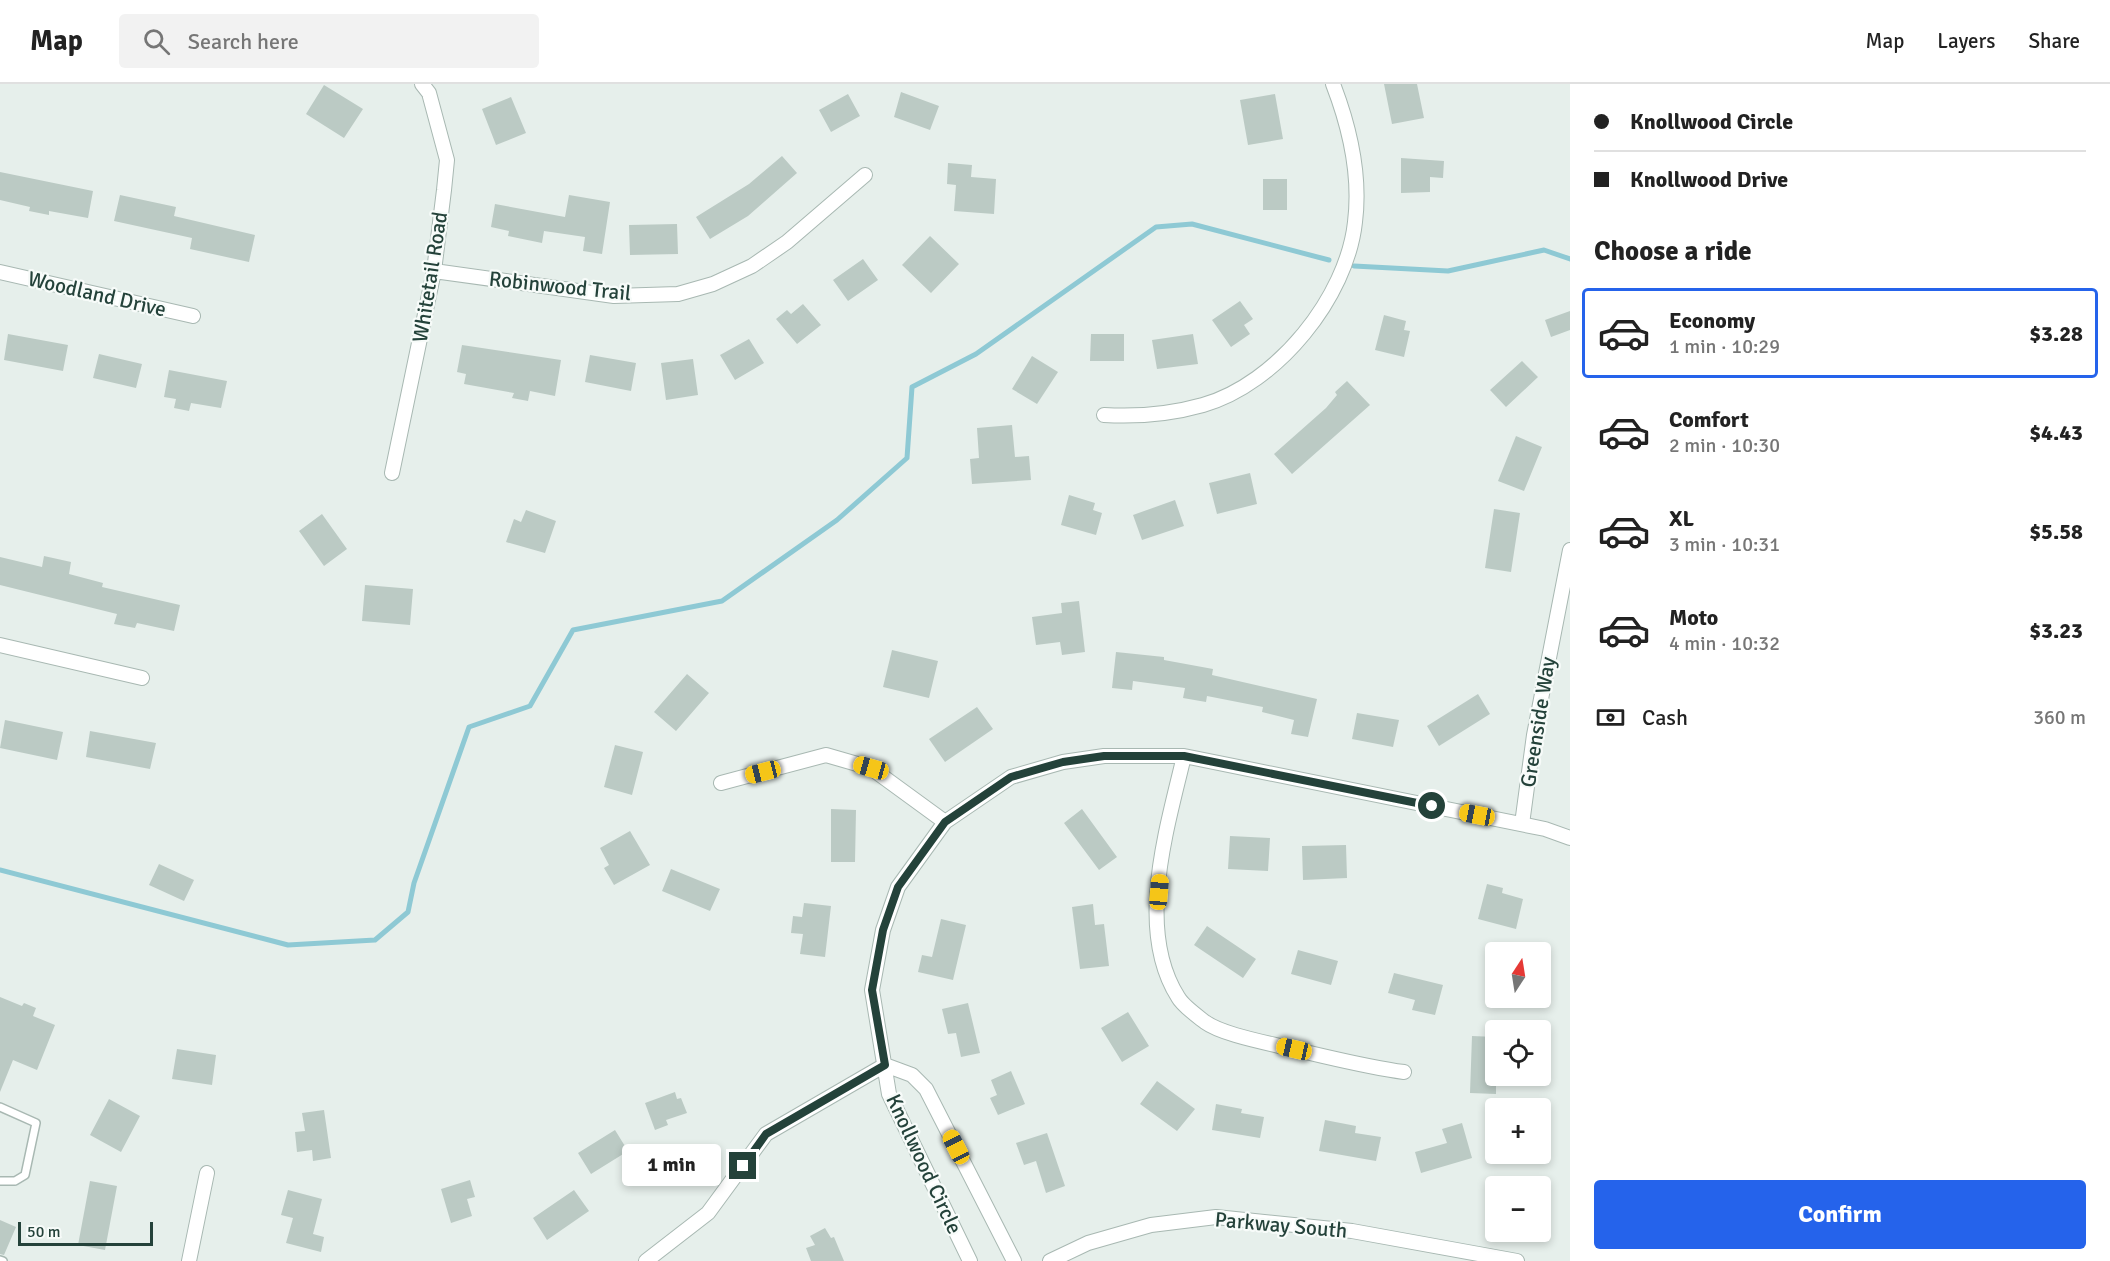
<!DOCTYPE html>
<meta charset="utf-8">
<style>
:root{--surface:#fff;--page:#f2f2f2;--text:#222;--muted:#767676;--line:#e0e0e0;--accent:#2563eb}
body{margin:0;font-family:Signika,sans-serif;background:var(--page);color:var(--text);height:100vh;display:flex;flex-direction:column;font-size:22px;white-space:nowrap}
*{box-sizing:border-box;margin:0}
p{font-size:20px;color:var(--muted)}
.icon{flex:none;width:33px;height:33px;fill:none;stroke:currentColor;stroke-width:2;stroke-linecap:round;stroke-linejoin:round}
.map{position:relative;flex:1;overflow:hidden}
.details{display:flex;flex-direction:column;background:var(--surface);width:540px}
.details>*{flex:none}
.hud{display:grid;align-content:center;height:132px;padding:0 24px;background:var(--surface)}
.needle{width:39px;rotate:12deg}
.tools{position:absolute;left:1485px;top:858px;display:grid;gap:12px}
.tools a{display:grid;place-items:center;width:66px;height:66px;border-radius:6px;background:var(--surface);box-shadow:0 3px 9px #0003;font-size:30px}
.scale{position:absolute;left:18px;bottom:15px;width:135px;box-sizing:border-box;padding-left:6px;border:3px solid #24423a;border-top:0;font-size:16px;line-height:21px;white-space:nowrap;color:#24423a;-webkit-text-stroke:4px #f7fbf9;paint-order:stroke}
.end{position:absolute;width:27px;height:27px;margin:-14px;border:8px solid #24423a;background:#fff;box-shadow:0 0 0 3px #fff}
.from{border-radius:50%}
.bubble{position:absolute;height:42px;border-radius:6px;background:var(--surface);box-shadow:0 3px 9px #0003;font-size:20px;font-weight:700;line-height:42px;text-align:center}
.car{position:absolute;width:18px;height:36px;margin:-18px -9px;border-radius:8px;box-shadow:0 0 4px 2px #0007;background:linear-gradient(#f5c518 24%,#345 0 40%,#f5c518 0 76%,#345 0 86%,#f5c518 0)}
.hud b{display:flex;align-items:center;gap:21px;height:57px;font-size:22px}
.hud b+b{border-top:2px solid var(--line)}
.hud i{width:15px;height:15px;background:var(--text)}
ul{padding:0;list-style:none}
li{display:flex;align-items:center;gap:18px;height:90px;margin:0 12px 9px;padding:0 12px;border:3px solid transparent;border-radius:6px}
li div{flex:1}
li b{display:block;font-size:22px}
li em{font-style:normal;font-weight:700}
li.selected{border-color:var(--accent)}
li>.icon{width:54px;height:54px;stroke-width:1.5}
h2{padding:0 24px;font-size:27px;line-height:72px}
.pay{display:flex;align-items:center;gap:15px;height:66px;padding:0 24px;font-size:22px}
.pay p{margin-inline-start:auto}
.button{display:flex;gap:12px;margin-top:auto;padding:12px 24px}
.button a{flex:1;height:69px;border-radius:6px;background:var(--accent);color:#fff;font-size:24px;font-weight:700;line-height:69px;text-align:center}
header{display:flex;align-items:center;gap:36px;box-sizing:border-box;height:84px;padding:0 30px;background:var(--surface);border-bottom:2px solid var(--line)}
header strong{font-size:28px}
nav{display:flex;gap:33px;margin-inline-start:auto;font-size:21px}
.search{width:420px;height:54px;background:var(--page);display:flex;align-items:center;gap:15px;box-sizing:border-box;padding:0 21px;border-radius:6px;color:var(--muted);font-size:22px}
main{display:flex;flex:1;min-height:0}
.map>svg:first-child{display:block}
</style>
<header>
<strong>Map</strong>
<div class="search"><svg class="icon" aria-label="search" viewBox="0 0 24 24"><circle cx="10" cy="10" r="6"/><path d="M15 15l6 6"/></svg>Search here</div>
<nav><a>Map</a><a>Layers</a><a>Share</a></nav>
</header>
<main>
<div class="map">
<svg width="1570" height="1177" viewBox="0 0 1570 1177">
<rect width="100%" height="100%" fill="#e6efeb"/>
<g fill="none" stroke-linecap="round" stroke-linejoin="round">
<path stroke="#8ec9d4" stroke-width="5" d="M 1354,182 L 1448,187 L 1544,166 L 1570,175
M 0,786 L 288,861 L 375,856 L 408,828 L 414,799 L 469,643 L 530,622 L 573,546 L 722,517 L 837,436 L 907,374 L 912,303 L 976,270 L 1156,143 L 1192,140 L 1329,176"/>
</g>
<path fill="#bbcac4" d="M 1384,0 L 1417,0 L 1424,34 L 1392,40 Z
M 324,1 L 363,25 L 344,54 L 306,30 Z
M 901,8 L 939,22 L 930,46 L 894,33 Z
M 848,10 L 860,32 L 831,48 L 819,26 Z
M 1275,10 L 1283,55 L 1248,61 L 1240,16 Z
M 511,13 L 526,49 L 496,61 L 482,25 Z
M 782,72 L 797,89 L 748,132 L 710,155 L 696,133 L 749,100 Z
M 1401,74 L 1444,77 L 1443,94 L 1430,93 L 1430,108 L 1401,109 Z
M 948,79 L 972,81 L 971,93 L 996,95 L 994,130 L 954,127 L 956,101 L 947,100 Z
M 0,88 L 93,107 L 88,134 L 49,127 L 49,131 L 29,127 L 30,123 L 0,116 Z
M 1263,95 L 1287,95 L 1287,126 L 1263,126 Z
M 120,111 L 176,123 L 174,132 L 255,151 L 249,178 L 190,165 L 192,154 L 114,137 Z
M 569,111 L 610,118 L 602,170 L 583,167 L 585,153 L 544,147 L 542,159 L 508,152 L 509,147 L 491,143 L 495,120 L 565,133 Z
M 677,140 L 678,170 L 630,171 L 629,141 Z
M 930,152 L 959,180 L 931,209 L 902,181 Z
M 863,175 L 878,196 L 848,217 L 833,196 Z
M 1240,217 L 1253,235 L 1244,241 L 1250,250 L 1231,263 L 1212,236 Z
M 803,220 L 821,241 L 797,260 L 776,235 L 787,226 L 791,230 Z
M 1570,227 L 1570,246 L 1551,253 L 1545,236 Z
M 1384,231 L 1406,237 L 1404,246 L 1410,247 L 1404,273 L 1375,266 Z
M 8,250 L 68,261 L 63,287 L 4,276 Z
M 1091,250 L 1124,250 L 1124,277 L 1090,277 Z
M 1193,250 L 1198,280 L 1157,285 L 1152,256 Z
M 749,255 L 764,279 L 735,296 L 720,271 Z
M 462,261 L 561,276 L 555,312 L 530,307 L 528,317 L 512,314 L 514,309 L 464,300 L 466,290 L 457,288 Z
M 99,270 L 142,280 L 136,304 L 93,294 Z
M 590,271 L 636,279 L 631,307 L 585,298 Z
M 1032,272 L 1058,288 L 1037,320 L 1012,305 Z
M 693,275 L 698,311 L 666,316 L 661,279 Z
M 1522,277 L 1538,293 L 1506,323 L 1490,306 Z
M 169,286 L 227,297 L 221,324 L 191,319 L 189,327 L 174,324 L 176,315 L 164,313 Z
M 1347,297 L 1370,321 L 1292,390 L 1274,370 L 1326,324 L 1337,311 L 1335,308 Z
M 1012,341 L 1015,373 L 1029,372 L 1031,396 L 972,400 L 970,375 L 979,374 L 977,344 Z
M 1516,352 L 1542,363 L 1524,407 L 1498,397 Z
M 1250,389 L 1257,420 L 1217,430 L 1209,399 Z
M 1069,411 L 1095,419 L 1093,426 L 1102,429 L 1096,451 L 1061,441 Z
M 1175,416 L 1184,442 L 1142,456 L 1133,431 Z
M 1494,425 L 1520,429 L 1511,488 L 1485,484 Z
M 526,426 L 556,437 L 545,469 L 506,458 L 514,435 L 521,438 Z
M 322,430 L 347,465 L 324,482 L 299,447 Z
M 44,472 L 71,478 L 69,490 L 103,499 L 102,503 L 180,521 L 174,547 L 137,539 L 135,544 L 114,540 L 117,530 L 0,501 L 0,473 L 42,483 Z
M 365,501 L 413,505 L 410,541 L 362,537 Z
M 1079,517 L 1085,568 L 1062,571 L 1060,558 L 1036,561 L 1032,533 L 1062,529 L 1061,519 Z
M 892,566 L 938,577 L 929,614 L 883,603 Z
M 1116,568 L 1164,573 L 1164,576 L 1213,585 L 1212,591 L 1317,615 L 1308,653 L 1291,650 L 1294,636 L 1262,628 L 1263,623 L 1207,612 L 1206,618 L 1183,614 L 1185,604 L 1133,597 L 1132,606 L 1112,604 Z
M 687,590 L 709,609 L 676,647 L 654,628 Z
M 1478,610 L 1490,630 L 1439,662 L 1427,642 Z
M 977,623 L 993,645 L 945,678 L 929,655 Z
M 1357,629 L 1399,636 L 1393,663 L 1352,655 Z
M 5,636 L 63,648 L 57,676 L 0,664 Z
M 90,647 L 156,659 L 150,685 L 86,673 Z
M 615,661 L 643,668 L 632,711 L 604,703 Z
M 831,725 L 856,726 L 855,778 L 831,778 Z
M 1082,725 L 1117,773 L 1099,786 L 1064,739 Z
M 630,747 L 650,781 L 614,801 L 604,784 L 609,781 L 600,764 Z
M 1230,752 L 1270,754 L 1268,787 L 1228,785 Z
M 1346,761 L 1347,794 L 1303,796 L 1302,762 Z
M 159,780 L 194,796 L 184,817 L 149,801 Z
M 671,785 L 720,805 L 710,827 L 662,807 Z
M 1487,800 L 1503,804 L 1502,809 L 1523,815 L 1516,845 L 1478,835 Z
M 804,819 L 831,822 L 825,873 L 800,870 L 803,850 L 791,849 L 793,832 L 802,833 Z
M 1093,820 L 1095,841 L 1104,840 L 1109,882 L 1080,885 L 1072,823 Z
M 941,835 L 966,841 L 953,896 L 918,888 L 922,871 L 932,873 Z
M 1207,842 L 1256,875 L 1243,894 L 1194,861 Z
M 1298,866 L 1338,877 L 1331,901 L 1291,890 Z
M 1394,889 L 1443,901 L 1435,931 L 1412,926 L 1415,916 L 1388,909 Z
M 0,913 L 22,922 L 24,919 L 36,924 L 33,932 L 55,941 L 37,986 L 13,976 L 0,1008 Z
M 968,919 L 980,969 L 961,973 L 956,949 L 948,950 L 942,925 Z
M 1128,928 L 1149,962 L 1122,978 L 1101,944 Z
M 1472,952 L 1496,953 L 1496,1010 L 1470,1009 Z
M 177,965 L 216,971 L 212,1001 L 172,995 Z
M 1011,987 L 1025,1020 L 998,1031 L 990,1014 L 997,1011 L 991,996 Z
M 1157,997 L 1195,1025 L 1177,1047 L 1140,1020 Z
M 675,1008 L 677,1015 L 681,1014 L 687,1029 L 666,1036 L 668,1041 L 655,1046 L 645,1019 Z
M 109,1015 L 140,1032 L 121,1068 L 90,1051 Z
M 1216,1020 L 1242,1025 L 1241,1029 L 1264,1033 L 1260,1054 L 1212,1046 Z
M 324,1026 L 331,1074 L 313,1077 L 312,1066 L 297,1068 L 295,1048 L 305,1047 L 302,1029 Z
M 1325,1036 L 1356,1042 L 1355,1049 L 1381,1053 L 1376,1077 L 1319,1067 Z
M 1462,1039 L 1472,1074 L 1421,1089 L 1415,1068 L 1447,1059 L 1442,1045 Z
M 615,1046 L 628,1067 L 591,1090 L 578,1069 Z
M 1047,1049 L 1065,1102 L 1046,1109 L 1036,1077 L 1024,1081 L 1016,1059 Z
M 470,1096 L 475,1113 L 467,1115 L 472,1132 L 451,1139 L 441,1105 Z
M 90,1097 L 117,1102 L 105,1166 L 78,1161 Z
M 288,1106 L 322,1115 L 313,1150 L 324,1153 L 321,1168 L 286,1159 L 293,1134 L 281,1131 Z
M 574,1106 L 589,1127 L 547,1156 L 533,1134 Z
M 0,1136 L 16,1143 L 4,1171 L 0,1170 Z
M 825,1144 L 831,1154 L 834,1153 L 844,1177 L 811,1177 L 806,1164 L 815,1161 L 810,1152 Z"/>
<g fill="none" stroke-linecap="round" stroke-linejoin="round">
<g stroke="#a8b8b2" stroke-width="10">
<path id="service" d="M 0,1023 L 36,1039 L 25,1091 L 15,1097 L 0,1097
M 0,1176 L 3,1177"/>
</g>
<g stroke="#a8b8b2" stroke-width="16">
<path id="minor" d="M 434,187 L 614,212 L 678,210 L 713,200 L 752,182 L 787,158 L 865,91
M 0,188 L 193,232
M 1104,331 C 1137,333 1171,330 1203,321 C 1277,300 1347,213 1355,138 C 1361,90 1350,44 1333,0
M 392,389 L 434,187 L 444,106 L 447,76 L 429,9 L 422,0
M 0,561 L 142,594
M 1184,672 C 1167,745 1135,845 1178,913 C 1183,922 1196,931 1205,938 C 1223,951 1269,959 1292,965 C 1329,973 1366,983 1404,988
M 721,699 L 826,671 L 871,684 L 945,738
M 1522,740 L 1534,651 L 1570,466
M 885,981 L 912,991 L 926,1005 L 1014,1177
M 189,1177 L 207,1089
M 646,1177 L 708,1129 L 766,1050 L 885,981
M 970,1177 L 889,1010 L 872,906 L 883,846 L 898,803 L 945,738 L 1011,693 L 1063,678 L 1104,672 L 1184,672 L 1545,745 L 1570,754
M 1050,1177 L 1088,1159 L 1151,1141 L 1216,1133 L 1352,1147 L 1517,1177"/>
</g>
<use href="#service" stroke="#fff" stroke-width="7"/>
<use href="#minor" stroke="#fff" stroke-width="14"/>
</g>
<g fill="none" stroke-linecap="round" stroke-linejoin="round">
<path stroke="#24423a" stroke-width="8" d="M 743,1082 L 766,1050 L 885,981 L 872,906 L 883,846 L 898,803 L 945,738 L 1011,693 L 1063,678 L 1104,672 L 1184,672 L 1432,722"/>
</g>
<g text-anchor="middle" stroke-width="4.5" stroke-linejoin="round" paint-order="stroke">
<g font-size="21" fill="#24423a" stroke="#f7fbf9">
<text transform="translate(430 193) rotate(-81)" y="7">Whitetail Road</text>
<text transform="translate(560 202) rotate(6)" y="7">Robinwood Trail</text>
<text transform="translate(97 210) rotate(13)" y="7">Woodland Drive</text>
<text transform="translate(1538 638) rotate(-81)" y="7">Greenside Way</text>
<text transform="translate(924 1080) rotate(65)" y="7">Knollwood Circle</text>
<text transform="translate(1281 1141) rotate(5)" y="7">Parkway South</text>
</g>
</g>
</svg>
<div class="tools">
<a><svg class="needle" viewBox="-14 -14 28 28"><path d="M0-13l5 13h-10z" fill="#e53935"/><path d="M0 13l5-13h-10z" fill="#767676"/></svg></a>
<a><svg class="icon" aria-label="locate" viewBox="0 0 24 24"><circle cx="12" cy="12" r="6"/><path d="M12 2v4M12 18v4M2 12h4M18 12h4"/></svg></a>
<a>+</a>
<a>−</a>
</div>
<div class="scale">50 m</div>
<i class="end from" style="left:1432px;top:722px"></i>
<i class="end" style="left:743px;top:1082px"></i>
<div class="bubble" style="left:622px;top:1060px;width:99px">1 min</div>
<i class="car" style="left:871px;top:684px;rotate:286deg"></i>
<i class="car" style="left:763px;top:688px;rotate:256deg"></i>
<i class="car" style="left:1477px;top:731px;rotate:281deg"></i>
<i class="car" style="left:1159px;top:808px;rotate:5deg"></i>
<i class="car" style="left:1294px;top:965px;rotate:283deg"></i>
<i class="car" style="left:956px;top:1063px;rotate:333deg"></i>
</div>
<section class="details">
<div class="hud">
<b><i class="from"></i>Knollwood Circle</b>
<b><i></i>Knollwood Drive</b>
</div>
<h2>Choose a ride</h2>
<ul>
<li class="selected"><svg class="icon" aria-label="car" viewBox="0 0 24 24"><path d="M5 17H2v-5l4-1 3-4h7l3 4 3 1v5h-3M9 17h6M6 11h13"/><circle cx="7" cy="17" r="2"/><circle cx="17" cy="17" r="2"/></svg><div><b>Economy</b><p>1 min · 10:29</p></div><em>$3.28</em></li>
<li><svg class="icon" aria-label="car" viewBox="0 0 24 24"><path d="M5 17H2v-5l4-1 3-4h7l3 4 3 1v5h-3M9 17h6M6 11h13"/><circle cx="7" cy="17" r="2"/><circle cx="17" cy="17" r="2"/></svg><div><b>Comfort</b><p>2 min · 10:30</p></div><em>$4.43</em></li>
<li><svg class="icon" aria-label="car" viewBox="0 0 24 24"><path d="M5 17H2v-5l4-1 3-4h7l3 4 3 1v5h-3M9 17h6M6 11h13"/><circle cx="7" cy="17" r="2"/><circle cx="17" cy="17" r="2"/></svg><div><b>XL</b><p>3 min · 10:31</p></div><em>$5.58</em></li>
<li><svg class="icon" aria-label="car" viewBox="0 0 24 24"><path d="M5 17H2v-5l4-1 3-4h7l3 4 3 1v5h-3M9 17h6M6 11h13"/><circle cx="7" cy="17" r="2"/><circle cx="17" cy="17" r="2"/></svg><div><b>Moto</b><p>4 min · 10:32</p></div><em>$3.23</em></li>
</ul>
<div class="pay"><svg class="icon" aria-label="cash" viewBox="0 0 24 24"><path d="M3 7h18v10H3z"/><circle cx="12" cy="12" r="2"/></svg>Cash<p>360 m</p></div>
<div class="button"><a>Confirm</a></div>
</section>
</main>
